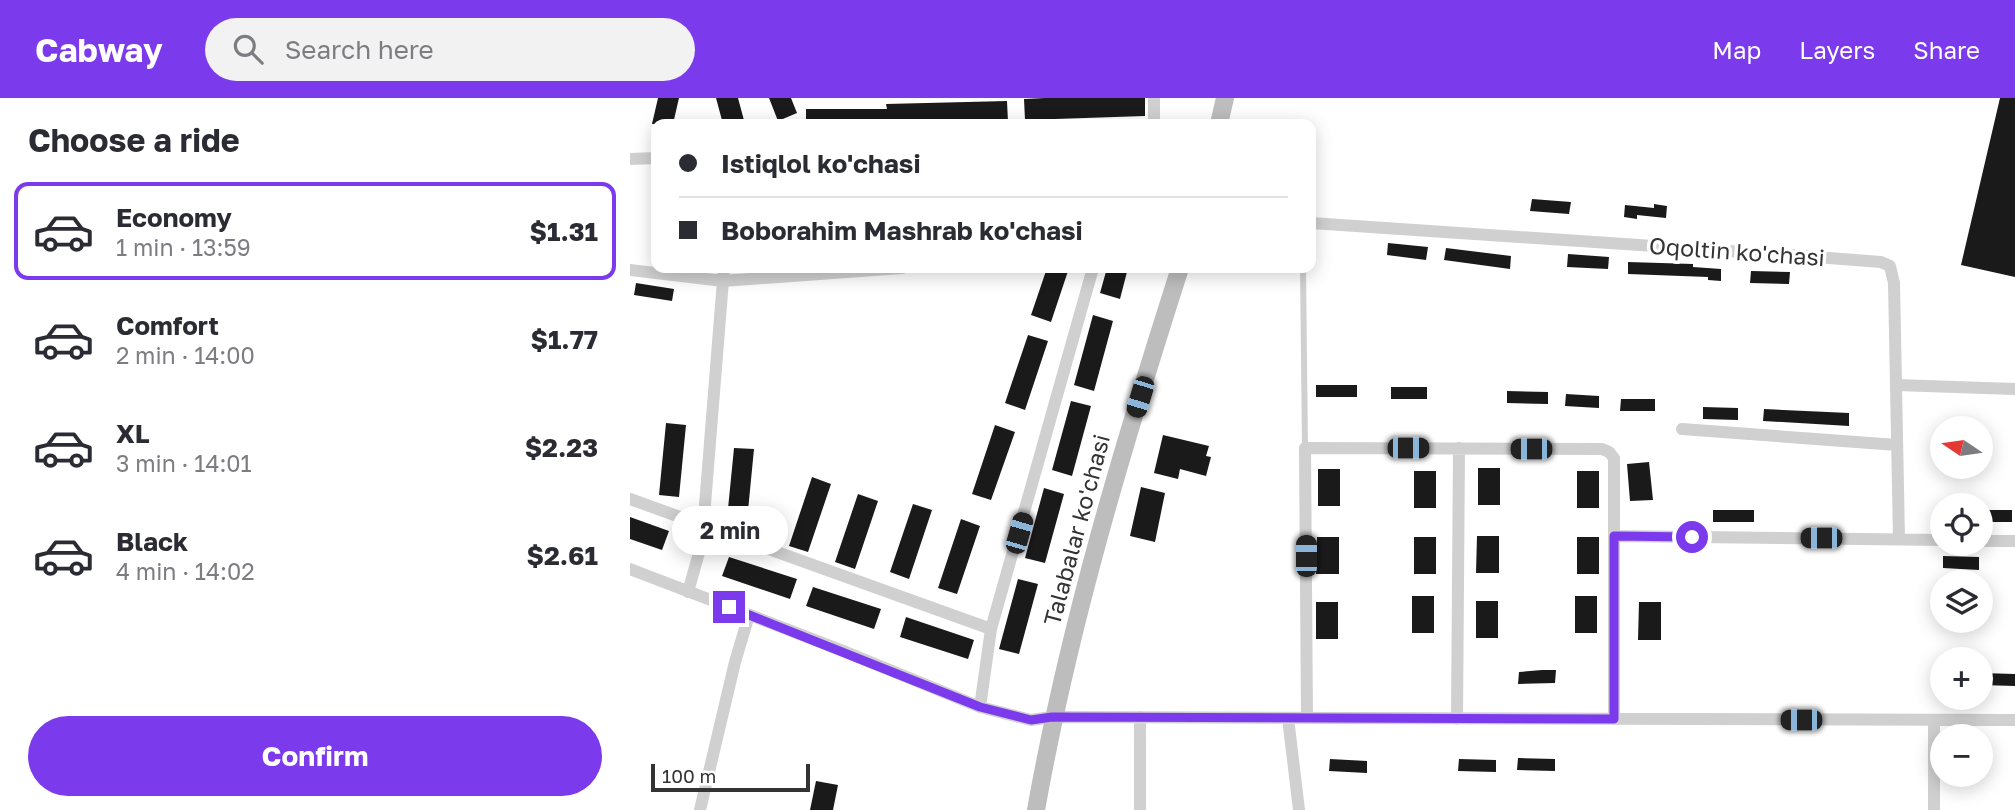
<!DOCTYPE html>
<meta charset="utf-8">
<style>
:root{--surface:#fff;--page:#f2f2f3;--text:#2b2b33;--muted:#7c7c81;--line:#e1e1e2;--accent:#7c3aed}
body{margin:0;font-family:"Golos Text",sans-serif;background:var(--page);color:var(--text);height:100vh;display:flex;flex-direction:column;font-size:26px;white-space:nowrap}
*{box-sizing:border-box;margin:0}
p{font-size:23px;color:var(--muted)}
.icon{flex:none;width:38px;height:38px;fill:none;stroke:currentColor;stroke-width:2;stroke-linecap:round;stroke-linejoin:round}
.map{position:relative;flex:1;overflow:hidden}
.drawer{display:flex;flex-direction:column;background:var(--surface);width:630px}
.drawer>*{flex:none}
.banner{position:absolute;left:21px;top:21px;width:665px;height:154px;border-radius:14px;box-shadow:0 4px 18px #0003;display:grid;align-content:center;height:154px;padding:0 28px;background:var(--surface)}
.needle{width:46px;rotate:283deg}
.tools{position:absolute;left:1300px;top:318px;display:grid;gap:14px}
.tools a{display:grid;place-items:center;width:63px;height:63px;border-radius:50%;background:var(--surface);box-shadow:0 4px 18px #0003;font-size:35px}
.scale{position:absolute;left:21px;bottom:18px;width:159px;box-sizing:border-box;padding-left:7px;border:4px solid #333;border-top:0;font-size:19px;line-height:24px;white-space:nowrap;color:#333;-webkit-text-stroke:5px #fff;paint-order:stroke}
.end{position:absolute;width:32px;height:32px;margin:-16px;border:9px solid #7c3aed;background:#fff;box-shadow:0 0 0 4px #fff}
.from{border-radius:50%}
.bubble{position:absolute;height:49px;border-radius:24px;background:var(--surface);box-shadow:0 4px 18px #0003;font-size:23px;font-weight:700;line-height:49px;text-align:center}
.car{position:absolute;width:21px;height:42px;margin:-21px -10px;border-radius:9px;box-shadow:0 0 5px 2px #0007;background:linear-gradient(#222 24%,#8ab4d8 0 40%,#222 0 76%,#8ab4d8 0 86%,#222 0)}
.banner b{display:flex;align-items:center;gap:24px;height:66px;font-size:26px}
.banner b+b{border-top:2px solid var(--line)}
.banner i{width:18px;height:18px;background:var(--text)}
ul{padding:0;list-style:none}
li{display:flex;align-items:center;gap:21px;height:98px;margin:0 14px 10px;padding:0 14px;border:4px solid transparent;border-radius:14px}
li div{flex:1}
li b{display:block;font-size:26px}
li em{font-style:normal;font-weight:700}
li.on{border-color:var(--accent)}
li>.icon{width:63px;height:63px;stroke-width:1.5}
h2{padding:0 28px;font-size:32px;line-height:84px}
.button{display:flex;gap:14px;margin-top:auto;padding:14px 28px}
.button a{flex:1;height:80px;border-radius:42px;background:var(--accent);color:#fff;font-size:28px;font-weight:700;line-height:80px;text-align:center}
header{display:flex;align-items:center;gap:42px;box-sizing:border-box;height:98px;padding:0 35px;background:var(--accent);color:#fff}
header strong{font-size:33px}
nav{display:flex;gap:38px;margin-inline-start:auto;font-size:24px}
.search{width:490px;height:63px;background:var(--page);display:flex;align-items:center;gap:18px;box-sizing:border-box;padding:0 24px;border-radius:38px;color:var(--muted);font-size:26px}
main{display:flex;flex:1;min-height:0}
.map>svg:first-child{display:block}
</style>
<header>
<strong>Cabway</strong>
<div class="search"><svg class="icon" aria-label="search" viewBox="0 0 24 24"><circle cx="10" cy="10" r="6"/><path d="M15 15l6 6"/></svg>Search here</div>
<nav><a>Map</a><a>Layers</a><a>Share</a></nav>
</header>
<main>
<section class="drawer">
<h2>Choose a ride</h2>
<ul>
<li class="on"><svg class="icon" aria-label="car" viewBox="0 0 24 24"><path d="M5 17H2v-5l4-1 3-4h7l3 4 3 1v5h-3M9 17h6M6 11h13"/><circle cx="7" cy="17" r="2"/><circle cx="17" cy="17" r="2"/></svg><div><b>Economy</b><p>1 min · 13:59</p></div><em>$1.31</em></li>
<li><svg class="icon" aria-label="car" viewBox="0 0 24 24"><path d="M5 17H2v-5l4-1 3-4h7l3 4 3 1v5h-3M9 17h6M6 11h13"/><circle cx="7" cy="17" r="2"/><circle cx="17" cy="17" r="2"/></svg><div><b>Comfort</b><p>2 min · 14:00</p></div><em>$1.77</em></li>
<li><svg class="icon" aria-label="car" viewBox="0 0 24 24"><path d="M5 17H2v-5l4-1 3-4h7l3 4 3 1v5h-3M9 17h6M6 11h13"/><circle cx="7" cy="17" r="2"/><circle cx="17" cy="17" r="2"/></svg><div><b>XL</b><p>3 min · 14:01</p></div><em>$2.23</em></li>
<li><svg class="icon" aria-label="car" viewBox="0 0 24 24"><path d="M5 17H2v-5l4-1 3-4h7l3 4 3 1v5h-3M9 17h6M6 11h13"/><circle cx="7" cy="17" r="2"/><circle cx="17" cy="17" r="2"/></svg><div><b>Black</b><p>4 min · 14:02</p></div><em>$2.61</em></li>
</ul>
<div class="button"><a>Confirm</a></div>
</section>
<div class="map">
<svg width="1385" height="712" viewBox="0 0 1385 712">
<rect width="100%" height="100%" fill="#fff"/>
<path fill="#1a1a1a" d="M 28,0 L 49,0 L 43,26 L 22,26 Z
M 86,0 L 108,0 L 115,26 L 93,26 Z
M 139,0 L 161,0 L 167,15 L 148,23 Z
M 415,0 L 515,0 L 515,18 L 395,22 L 394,1 Z
M 1370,0 L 1385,0 L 1385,179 L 1331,167 Z
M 377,3 L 378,24 L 176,26 L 176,11 L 257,11 L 256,6 Z
M 902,101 L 941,104 L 939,116 L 900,113 Z
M 1024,106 L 1037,108 L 1036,120 L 1007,117 L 1007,121 L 994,119 L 995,107 L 1024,110 Z
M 758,145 L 798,149 L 796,162 L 757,157 Z
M 816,150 L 881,158 L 880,171 L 814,162 Z
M 938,156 L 979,159 L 978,171 L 937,169 Z
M 998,164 L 1063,166 L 1063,169 L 1091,171 L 1091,183 L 1078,182 L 1078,179 L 998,176 Z
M 417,170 L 439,170 L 421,224 L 401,217 Z
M 477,170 L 498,170 L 490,201 L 470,195 Z
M 1121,173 L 1160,174 L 1159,186 L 1120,185 Z
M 6,185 L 44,191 L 42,203 L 4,197 Z
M 463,217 L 483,223 L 464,293 L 444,287 Z
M 398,237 L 418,243 L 395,312 L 375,305 Z
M 686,287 L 727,287 L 727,299 L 686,299 Z
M 761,289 L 797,289 L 797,301 L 761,301 Z
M 877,293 L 918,294 L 918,306 L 877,305 Z
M 936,296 L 969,298 L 969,310 L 935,308 Z
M 991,301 L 1025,301 L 1025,313 L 990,313 Z
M 441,303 L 461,308 L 442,378 L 422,372 Z
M 1073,309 L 1108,310 L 1108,322 L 1073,321 Z
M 1134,311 L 1219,315 L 1219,328 L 1133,323 Z
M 36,325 L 56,327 L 49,399 L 29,397 Z
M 365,327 L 385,334 L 361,402 L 342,396 Z
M 533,337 L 579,348 L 576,358 L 581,359 L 576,378 L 550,371 L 548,381 L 524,375 Z
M 104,350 L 124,351 L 117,423 L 97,421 Z
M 1019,364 L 1023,402 L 1000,403 L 997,366 Z
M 848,370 L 870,370 L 870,407 L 848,407 Z
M 688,371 L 710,371 L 710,408 L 688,408 Z
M 784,373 L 806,373 L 806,410 L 784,410 Z
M 947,373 L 969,373 L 969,410 L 947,410 Z
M 182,379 L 201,386 L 178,454 L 159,448 Z
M 511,389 L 535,395 L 525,444 L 500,438 Z
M 414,390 L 434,396 L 415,465 L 395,460 Z
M 228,396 L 248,403 L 225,471 L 205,464 Z
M 283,406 L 302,412 L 279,481 L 260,474 Z
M 1083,412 L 1124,412 L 1124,424 L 1083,424 Z
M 1351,412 L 1382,412 L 1382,424 L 1351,424 Z
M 0,419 L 39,433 L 32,452 L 0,441 Z
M 331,421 L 350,428 L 327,496 L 308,490 Z
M 847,438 L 869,438 L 869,475 L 846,475 Z
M 687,439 L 709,439 L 709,476 L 686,476 Z
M 784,439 L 806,439 L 806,476 L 784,476 Z
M 947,439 L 969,439 L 969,476 L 947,476 Z
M 1313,458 L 1349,459 L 1349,472 L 1313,470 Z
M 99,459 L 167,481 L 160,501 L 92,478 Z
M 388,481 L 408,486 L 389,556 L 369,551 Z
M 183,489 L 251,511 L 244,531 L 176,508 Z
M 782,498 L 804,498 L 804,535 L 782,535 Z
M 945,498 L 967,498 L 967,535 L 945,535 Z
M 846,503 L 868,503 L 868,540 L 846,540 Z
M 686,504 L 708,504 L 708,541 L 686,541 Z
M 1009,504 L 1031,504 L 1031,542 L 1008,542 Z
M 276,519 L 344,542 L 338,561 L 270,539 Z
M 912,572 L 926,572 L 925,585 L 888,586 L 889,574 Z
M 1351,575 L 1385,576 L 1385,588 L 1351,587 Z
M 888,660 L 925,661 L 925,673 L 887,672 Z
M 700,661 L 737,663 L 737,675 L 699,673 Z
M 829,661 L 866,662 L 866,674 L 828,673 Z
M 186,683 L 208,687 L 203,712 L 180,712 Z"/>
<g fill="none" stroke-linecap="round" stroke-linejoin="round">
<path stroke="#d0d0d0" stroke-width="6" d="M 673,170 L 675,350"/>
<path stroke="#d0d0d0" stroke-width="12" d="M 524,0 L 524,26
M 0,61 L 26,60
M 681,125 L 1173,158 L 1251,164 L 1260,168 L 1264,185 L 1269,441
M 0,172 L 93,183 L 272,170
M 1266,287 L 1385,291
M 1052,331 L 1267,347
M 0,401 L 361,531
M 984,438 L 1312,442
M 1351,443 L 1385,443
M 0,471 L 211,552 L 350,609 L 401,622 L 422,619 L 1385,622
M 58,494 L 72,444 L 94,170
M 350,609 L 361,531 L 463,170
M 658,620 L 669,712
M 677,620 L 675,350 L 972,351 L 979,354 L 984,360 L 984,621
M 827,621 L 829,350
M 70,712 L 105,564 L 119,517
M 510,712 L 510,619
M 1304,712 L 1304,622"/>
<path stroke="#bdbdbd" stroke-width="18" d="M 589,26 L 595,0
M 406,712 C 439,527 493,348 550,170"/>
</g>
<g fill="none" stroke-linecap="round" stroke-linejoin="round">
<path stroke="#7c3aed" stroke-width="9" d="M 99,509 L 350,609 L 401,622 L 422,619 L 984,621 L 984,438 L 1062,439"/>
</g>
<g text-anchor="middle" stroke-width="7" stroke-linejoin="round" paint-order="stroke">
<g font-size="23" fill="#333" stroke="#fff">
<text transform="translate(1107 154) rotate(4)" y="8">Oqoltin ko'chasi</text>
<text transform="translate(447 432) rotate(-75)" y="8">Talabalar ko'chasi</text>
</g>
</g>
</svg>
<div class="tools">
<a><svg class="needle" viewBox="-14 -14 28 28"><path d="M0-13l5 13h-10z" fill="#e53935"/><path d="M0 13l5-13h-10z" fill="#7c7c81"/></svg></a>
<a><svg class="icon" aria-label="locate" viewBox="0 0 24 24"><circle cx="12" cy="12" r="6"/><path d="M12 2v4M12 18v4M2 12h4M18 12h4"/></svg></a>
<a><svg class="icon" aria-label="layers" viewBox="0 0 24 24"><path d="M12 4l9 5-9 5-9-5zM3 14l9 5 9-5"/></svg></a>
<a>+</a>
<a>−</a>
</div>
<div class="scale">100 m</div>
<i class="end from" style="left:1062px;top:439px"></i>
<i class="end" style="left:99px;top:509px"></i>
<div class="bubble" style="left:42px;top:408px;width:116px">2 min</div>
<i class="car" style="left:510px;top:299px;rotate:197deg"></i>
<i class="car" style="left:778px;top:350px;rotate:90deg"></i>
<i class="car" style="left:901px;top:351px;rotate:270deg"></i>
<i class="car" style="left:389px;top:435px;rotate:16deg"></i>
<i class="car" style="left:1191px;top:440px;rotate:270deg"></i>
<i class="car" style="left:676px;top:458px;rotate:0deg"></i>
<i class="car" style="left:1171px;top:622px;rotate:270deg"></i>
<div class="banner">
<b><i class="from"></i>Istiqlol ko'chasi</b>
<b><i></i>Boborahim Mashrab ko'chasi</b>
</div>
</div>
</main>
